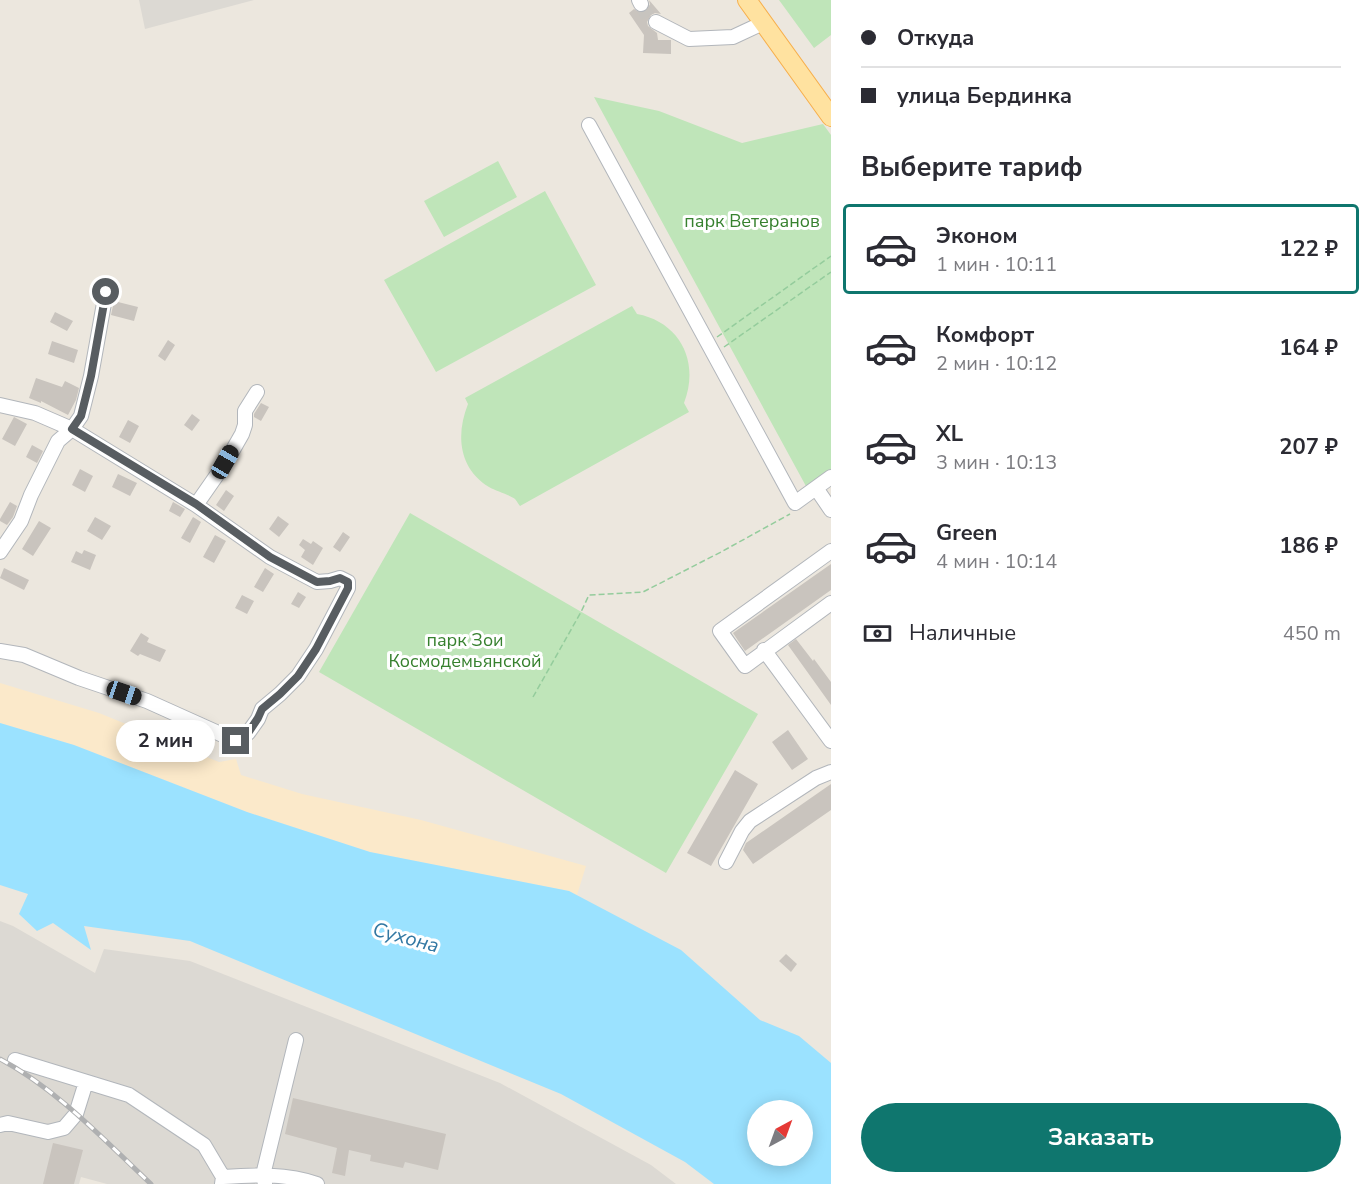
<!DOCTYPE html>
<html lang="ru">
<meta charset="utf-8">
<style>
:root{--surface:#fff;--page:#f7f7f7;--text:#2b2b33;--muted:#7c7c81;--line:#e1e1e2;--accent:#0f766e}
body{margin:0;font-family:"Nunito Sans",sans-serif;background:var(--page);color:var(--text);height:100vh;display:flex;flex-direction:column;font-size:22px;white-space:nowrap}
*{box-sizing:border-box;margin:0}
p{font-size:20px;color:var(--muted)}
.icon{flex:none;width:33px;height:33px;fill:none;stroke:currentColor;stroke-width:2;stroke-linecap:round;stroke-linejoin:round}
.map{position:relative;flex:1;overflow:hidden}
.panel{display:flex;flex-direction:column;background:var(--surface);width:540px}
.panel>*{flex:none}
.banner{display:grid;align-content:center;height:132px;padding:0 30px;background:var(--surface)}
.needle{width:39px;rotate:41deg}
.fabs{position:absolute;left:747px;top:1100px;display:grid;gap:12px}
.fabs a{display:grid;place-items:center;width:66px;height:66px;border-radius:50%;background:var(--surface);box-shadow:0 3px 15px #0003;font-size:30px}
.end{position:absolute;width:27px;height:27px;margin:-14px;border:8px solid #585d61;background:#fff;box-shadow:0 0 0 3px #fff}
.from{border-radius:50%}
.bubble{position:absolute;height:42px;border-radius:21px;background:var(--surface);box-shadow:0 3px 15px #0003;font-size:20px;font-weight:700;line-height:42px;text-align:center}
.car{position:absolute;width:18px;height:36px;margin:-18px -9px;border-radius:8px;box-shadow:0 0 4px 2px #0007;background:linear-gradient(#222 24%,#8ab4d8 0 40%,#222 0 76%,#8ab4d8 0 86%,#222 0)}
.banner b{display:flex;align-items:center;gap:21px;height:57px;font-size:22px}
.banner b+b{border-top:2px solid var(--line)}
.banner i{width:15px;height:15px;background:var(--text)}
ul{padding:0;list-style:none}
li{display:flex;align-items:center;gap:18px;height:90px;margin:0 12px 9px;padding:0 18px;border:3px solid transparent;border-radius:6px}
li div{flex:1}
li b{display:block;font-size:22px}
li em{font-style:normal;font-weight:700}
li.active{border-color:var(--accent)}
li>.icon{width:54px;height:54px;stroke-width:1.5}
h2{padding:0 30px;font-size:27px;line-height:72px}
.pay{display:flex;align-items:center;gap:15px;height:66px;padding:0 30px;font-size:22px}
.pay p{margin-inline-start:auto}
.button{display:flex;gap:12px;margin-top:auto;padding:12px 30px}
.button a{flex:1;height:69px;border-radius:36px;background:var(--accent);color:#fff;font-size:24px;font-weight:700;line-height:69px;text-align:center}
main{display:flex;flex:1;min-height:0}
.map>svg:first-child{display:block}
</style>
<main>
<div class="map">
<svg width="831" height="1184" viewBox="0 0 831 1184">
<rect width="100%" height="100%" fill="#ece7de"/>
<path fill="#dcd9d3" d="M 139,0 L 254,0 L 145,29 Z
M 0,921 L 13,926 L 95,973 L 104,949 L 190,961 L 500,1083 L 651,1165 L 676,1184 L 107,1184 L 81,1177 L 79,1184 L 0,1184 Z"/>
<path fill="#bfe5b9" d="M 779,0 L 831,0 L 831,35 L 814,48 Z
M 594,97 L 659,111 L 742,143 L 823,124 L 831,135 L 831,470 L 807,488 Z
M 498,161 L 517,197 L 444,237 L 424,201 Z
M 545,191 L 596,285 L 436,372 L 384,280 Z
M 632,306 L 637,314 C 680,322 700,362 684,403 L 689,412 L 520,506 C 518,504 517,501 515,499 C 510,495 496,491 489,487 C 458,468 456,434 468,404 L 465,398 Z
M 410,513 L 758,714 L 666,873 L 319,672 Z"/>
<path fill="#fbe9ca" d="M 0,683 L 99,713 L 219,762 L 236,759 L 241,775 L 302,794 L 421,820 L 586,866 L 577,895 L 569,891 L 370,852 L 247,812 L 74,745 L 0,723 Z"/>
<path fill="#9be2ff" fill-rule="evenodd" d="M 0,723 L 74,745 L 247,812 L 370,852 L 569,891 L 681,950 L 760,1020 L 799,1036 L 831,1063 L 831,1184 L 714,1184 L 685,1162 L 561,1094 L 190,941 L 84,926 L 91,950 L 53,923 L 37,931 L 19,914 L 28,894 L 0,885 ZM 758,1110 L 802,1110 L 802,1155 L 758,1155 Z"/>
<path fill="#c9c4be" d="M 649,0 L 661,14 L 655,13 L 651,15 L 647,22 L 648,26 L 657,33 L 658,40 L 671,40 L 671,54 L 643,53 L 644,35 L 629,13 L 634,9 L 640,13 L 646,12 L 650,5 Z
M 114,301 L 138,307 L 134,321 L 111,315 Z
M 55,312 L 73,321 L 67,331 L 50,322 Z
M 168,340 L 175,345 L 165,361 L 158,356 Z
M 52,341 L 78,350 L 74,363 L 48,354 Z
M 36,378 L 62,387 L 65,381 L 79,388 L 76,400 L 68,415 L 41,401 L 41,403 L 29,398 Z
M 261,403 L 269,407 L 261,421 L 254,417 L 254,414 Z
M 192,414 L 200,420 L 192,431 L 184,425 Z
M 14,417 L 27,424 L 15,446 L 2,439 Z
M 128,420 L 139,426 L 130,443 L 119,437 Z
M 32,445 L 43,451 L 37,463 L 26,457 Z
M 80,469 L 93,476 L 85,492 L 72,485 Z
M 118,474 L 137,483 L 130,496 L 112,487 Z
M 226,490 L 234,496 L 224,511 L 216,505 Z
M 10,502 L 17,506 L 13,517 L 7,525 L 0,521 L 0,519 Z
M 173,502 L 185,509 L 180,517 L 169,511 Z
M 278,516 L 289,524 L 279,537 L 269,529 Z
M 95,517 L 111,526 L 102,540 L 87,531 Z
M 193,517 L 201,522 L 190,543 L 181,538 Z
M 39,521 L 51,528 L 33,556 L 22,549 Z
M 343,532 L 350,537 L 340,552 L 333,547 Z
M 215,535 L 226,541 L 214,563 L 203,557 Z
M 303,539 L 311,544 L 313,541 L 323,548 L 313,565 L 301,557 L 305,550 L 299,545 Z
M 84,550 L 96,555 L 90,570 L 71,562 L 76,551 L 82,554 Z
M 831,564 L 831,590 L 745,651 L 733,633 Z
M 4,568 L 29,580 L 24,590 L 0,578 Z
M 265,568 L 274,574 L 263,592 L 254,587 Z
M 298,592 L 306,597 L 299,608 L 291,604 Z
M 242,595 L 254,601 L 247,614 L 235,608 Z
M 141,633 L 149,638 L 147,642 L 166,650 L 160,662 L 140,654 L 138,656 L 130,651 Z
M 796,639 L 813,661 L 814,659 L 831,682 L 831,705 L 788,645 Z
M 788,730 L 808,759 L 792,770 L 772,742 Z
M 735,770 L 758,784 L 711,866 L 687,853 Z
M 831,784 L 831,810 L 753,864 L 743,850 L 746,843 Z
M 786,954 L 797,964 L 791,972 L 779,961 Z
M 293,1098 L 446,1134 L 438,1170 L 405,1162 L 403,1168 L 370,1161 L 371,1155 L 349,1150 L 345,1176 L 332,1173 L 337,1148 L 285,1134 Z
M 53,1143 L 83,1150 L 74,1184 L 43,1184 Z"/>
<g fill="none" stroke-linecap="round" stroke-linejoin="round">
<path stroke="#c7c4bf" stroke-width="14" stroke-dasharray="14 7" stroke-linecap="butt" d="M 641,4 L 649,19 L 656,22"/>
<g stroke="#b2b6bb" stroke-width="16">
<path id="minor" d="M 639,0 L 641,4
M 656,22 L 689,39 L 733,37 L 763,23
M 589,125 L 795,503 L 831,477
M 0,405 L 35,413 L 72,429 L 196,505 L 270,557 L 317,582 L 330,581 L 340,578 L 348,582 L 348,588 L 316,649 L 298,676 L 280,694 L 262,709 L 258,719 L 248,733 L 236,741 L 147,701 L 79,678 L 24,655 L 0,651
M 816,488 L 831,510
M 196,505 L 226,462 L 242,434 L 245,425 L 245,411 L 257,392
M 831,551 L 720,631 L 745,666 L 831,603
M 0,552 L 21,521 L 31,495 L 58,441 L 72,429 L 81,416 L 91,376 L 106,292
M 764,650 L 831,741
M 726,862 L 742,831 L 750,821 L 816,778 L 831,772
M 15,1060 L 129,1095 L 204,1145 L 223,1177 L 222,1184
M 0,1125 L 8,1123 L 48,1132 L 64,1128 L 76,1114 L 86,1082
M 223,1177 C 254,1175 287,1173 317,1184
M 265,1184 L 263,1175 L 296,1040"/>
</g>
<g stroke="#f7af4c" stroke-width="20">
<path id="major" d="M 747,0 L 831,117"/>
</g>
<path stroke="#94cc9c" stroke-width="1.5" stroke-dasharray="6 3" stroke-linecap="butt" d="M 717,337 L 831,256
M 724,347 L 831,272
M 533,697 L 581,612 L 589,595 L 643,592 L 721,552 L 790,514"/>
<use href="#minor" stroke="#fff" stroke-width="14"/>
<use href="#major" stroke="#ffe2a0" stroke-width="18"/>
<g stroke="#afb0b1" stroke-width="5">
<path id="rail" d="M 0,1059 C 58,1090 104,1140 151,1184"/>
</g>
<use href="#rail" stroke="#fff" stroke-width="3" stroke-dasharray="9" stroke-linecap="butt"/>
</g>
<g fill="none" stroke-linecap="round" stroke-linejoin="round">
<path stroke="#585d61" stroke-width="8" d="M 106,292 L 91,376 L 81,416 L 72,429 L 196,504 L 270,557 L 317,582 L 330,581 L 340,578 L 348,582 L 348,588 L 316,649 L 298,676 L 280,694 L 262,709 L 258,718 L 248,733 L 236,741"/>
</g>
<g text-anchor="middle" stroke-width="6" stroke-linejoin="round" paint-order="stroke">
<g font-size="18" fill="#37812f" stroke="#fff">
<text x="752" y="227">парк Ветеранов</text>
<text x="465" y="646">парк Зои<tspan x="465" dy="21">Космодемьянской</tspan></text>
</g>
<g font-size="20" font-style="italic" fill="#3278a3" stroke="#fff">
<text transform="translate(406 937) rotate(15)" y="7">Сухона</text>
</g>
</g>
</svg>
<div class="fabs">
<a><svg class="needle" viewBox="-14 -14 28 28"><path d="M0-13l5 13h-10z" fill="#e53935"/><path d="M0 13l5-13h-10z" fill="#7c7c81"/></svg></a>
</div>
<i class="end from" style="left:106px;top:292px"></i>
<i class="end" style="left:236px;top:741px"></i>
<div class="bubble" style="left:116px;top:720px;width:99px">2 мин</div>
<i class="car" style="left:225px;top:462px;rotate:30deg"></i>
<i class="car" style="left:124px;top:693px;rotate:109deg"></i>
</div>
<section class="panel">
<div class="banner">
<b><i class="from"></i>Откуда</b>
<b><i></i>улица Бердинка</b>
</div>
<h2>Выберите тариф</h2>
<ul>
<li class="active"><svg class="icon" aria-label="car" viewBox="0 0 24 24"><path d="M5 17H2v-5l4-1 3-4h7l3 4 3 1v5h-3M9 17h6M6 11h13"/><circle cx="7" cy="17" r="2"/><circle cx="17" cy="17" r="2"/></svg><div><b>Эконом</b><p>1 мин · 10:11</p></div><em>122 ₽</em></li>
<li><svg class="icon" aria-label="car" viewBox="0 0 24 24"><path d="M5 17H2v-5l4-1 3-4h7l3 4 3 1v5h-3M9 17h6M6 11h13"/><circle cx="7" cy="17" r="2"/><circle cx="17" cy="17" r="2"/></svg><div><b>Комфорт</b><p>2 мин · 10:12</p></div><em>164 ₽</em></li>
<li><svg class="icon" aria-label="car" viewBox="0 0 24 24"><path d="M5 17H2v-5l4-1 3-4h7l3 4 3 1v5h-3M9 17h6M6 11h13"/><circle cx="7" cy="17" r="2"/><circle cx="17" cy="17" r="2"/></svg><div><b>XL</b><p>3 мин · 10:13</p></div><em>207 ₽</em></li>
<li><svg class="icon" aria-label="car" viewBox="0 0 24 24"><path d="M5 17H2v-5l4-1 3-4h7l3 4 3 1v5h-3M9 17h6M6 11h13"/><circle cx="7" cy="17" r="2"/><circle cx="17" cy="17" r="2"/></svg><div><b>Green</b><p>4 мин · 10:14</p></div><em>186 ₽</em></li>
</ul>
<div class="pay"><svg class="icon" aria-label="cash" viewBox="0 0 24 24"><path d="M3 7h18v10H3z"/><circle cx="12" cy="12" r="2"/></svg>Наличные<p>450 m</p></div>
<div class="button"><a>Заказать</a></div>
</section>
</main>
